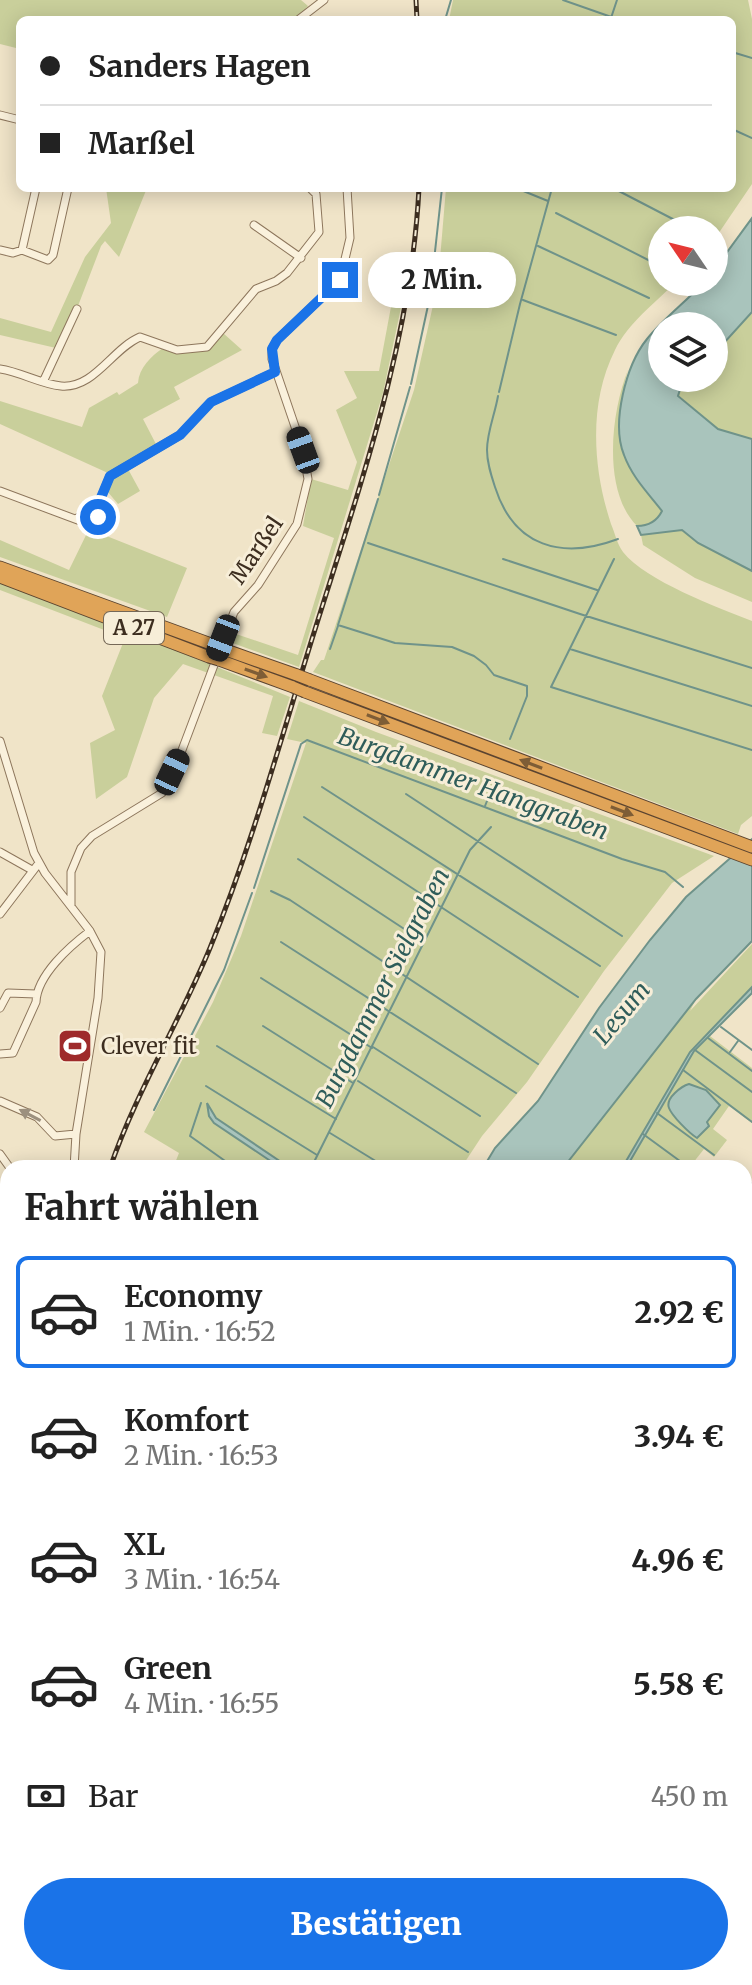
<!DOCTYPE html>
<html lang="de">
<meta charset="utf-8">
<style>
:root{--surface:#fff;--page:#f6f6f6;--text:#222;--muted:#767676;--line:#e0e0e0;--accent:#1a73e8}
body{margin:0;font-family:Merriweather,serif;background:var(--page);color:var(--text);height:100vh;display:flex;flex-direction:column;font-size:30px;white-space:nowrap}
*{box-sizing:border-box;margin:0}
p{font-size:26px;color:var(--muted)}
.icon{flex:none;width:44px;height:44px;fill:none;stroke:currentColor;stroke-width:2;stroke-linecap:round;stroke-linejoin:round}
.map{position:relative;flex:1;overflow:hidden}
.side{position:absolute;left:0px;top:1160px;width:752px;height:826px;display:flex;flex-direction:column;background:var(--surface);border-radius:24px 24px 0 0;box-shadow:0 4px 20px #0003}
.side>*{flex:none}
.hud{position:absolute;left:16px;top:16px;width:720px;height:176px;border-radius:12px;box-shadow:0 4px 20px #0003;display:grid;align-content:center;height:176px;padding:0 24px;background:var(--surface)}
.needle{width:52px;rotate:305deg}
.tools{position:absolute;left:648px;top:216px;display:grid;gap:16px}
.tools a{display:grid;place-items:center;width:80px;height:80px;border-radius:50%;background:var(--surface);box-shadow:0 4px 20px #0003;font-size:40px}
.end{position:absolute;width:36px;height:36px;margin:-18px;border:10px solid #1a73e8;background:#fff;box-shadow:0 0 0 4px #fff}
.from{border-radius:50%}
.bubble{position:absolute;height:56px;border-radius:28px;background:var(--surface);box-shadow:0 4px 20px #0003;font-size:26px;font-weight:800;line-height:56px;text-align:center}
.car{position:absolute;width:24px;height:48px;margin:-24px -12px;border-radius:10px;box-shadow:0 0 6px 2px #0007;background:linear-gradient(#222 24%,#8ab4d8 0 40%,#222 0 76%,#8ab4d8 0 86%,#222 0)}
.hud b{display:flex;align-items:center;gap:28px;height:76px;font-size:30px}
.hud b+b{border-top:2px solid var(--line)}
.hud i{width:20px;height:20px;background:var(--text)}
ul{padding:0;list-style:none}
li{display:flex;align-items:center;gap:24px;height:112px;margin:0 16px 12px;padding:0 8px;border:4px solid transparent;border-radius:12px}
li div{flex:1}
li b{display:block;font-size:30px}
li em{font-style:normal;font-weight:800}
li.current{border-color:var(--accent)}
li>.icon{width:72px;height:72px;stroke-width:1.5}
h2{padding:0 24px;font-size:36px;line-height:96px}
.pay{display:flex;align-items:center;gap:20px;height:88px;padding:0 24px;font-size:30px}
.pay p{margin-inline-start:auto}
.cta{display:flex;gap:16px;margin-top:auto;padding:16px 24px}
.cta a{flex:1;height:92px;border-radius:48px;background:var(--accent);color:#fff;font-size:32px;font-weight:800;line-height:92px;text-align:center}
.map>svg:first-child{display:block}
</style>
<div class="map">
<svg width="752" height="1985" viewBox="0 0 752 1985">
<rect width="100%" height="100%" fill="#f0e4c8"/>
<path fill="#c9cf9b" d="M 0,0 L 301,0 L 308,6 L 296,20 L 20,20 L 20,49 L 0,44 Z
M 453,0 L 748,0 L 752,19 L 752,184 L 714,240 L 714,230 L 662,230 L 662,282 L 676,282 C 655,303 628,323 615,350 C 588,404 593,469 611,524 C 615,533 617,544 623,552 C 646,581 717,607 752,621 L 752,816 L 741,825 L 738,834 L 313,672 L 321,660 L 324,660 L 414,390 L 438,283 L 446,188 L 732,188 L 732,20 L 449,20 Z
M 106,188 L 147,188 L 119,257 L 105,241 L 101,246 L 78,306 L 56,348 L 0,335 L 0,318 L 51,332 L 85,257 L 111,223 Z
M 393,296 L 403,298 L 383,393 L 299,667 L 227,641 L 230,632 L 298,655 L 334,538 L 303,526 L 311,479 L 348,490 L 357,462 L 336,410 L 357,398 L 344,371 L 379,371 Z
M 752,312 L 752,439 L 718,429 L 678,395 L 682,383 L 688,378 L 714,378 L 714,354 Z
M 223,333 L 242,350 L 174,387 L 180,399 L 143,419 L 157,446 L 108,473 L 0,424 L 0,401 L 82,427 L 89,408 L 117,392 L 119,395 L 138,383 C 139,368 151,356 163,348 L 178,353 L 208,351 Z
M 628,370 L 624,385 L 635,478 L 662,511 C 657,521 648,526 637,526 C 602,491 611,412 628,370 Z
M 128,469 L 140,491 L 118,504 L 107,491 L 112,479 Z
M 89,529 L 187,568 L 167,617 L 0,557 L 0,540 L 69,570 Z
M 682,530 L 698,543 L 752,571 L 752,602 L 695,578 L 643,545 L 641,535 Z
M 0,583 L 141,636 L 290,697 L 277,736 L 262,733 L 273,696 L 183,664 L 154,698 L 127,777 L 96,799 L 90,743 L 115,730 L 102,696 L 125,638 L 0,590 Z
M 299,701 L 376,732 L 714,856 L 672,883 L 604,971 L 527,1082 L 482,1136 L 461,1168 L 173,1168 L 179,1153 L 144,1132 L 213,1002 L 241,936 L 306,743 L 287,739 Z
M 752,944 L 752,987 L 690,1052 L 622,1168 L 563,1168 L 696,999 L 690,1011 Z
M 710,1036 L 752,1068 L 752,1123 L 729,1106 L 713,1129 L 727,1140 L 714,1157 L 704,1149 L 689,1168 L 626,1168 L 694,1051 Z
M 744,1177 L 752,1183 L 752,1259 L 744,1253 Z
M 744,1293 L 752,1299 L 751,1372 L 744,1367 Z
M 0,1374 L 8,1377 L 8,1485 L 0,1479 Z
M 0,1515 L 8,1519 L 8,1567 L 0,1568 Z
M 8,1594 L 8,1928 L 5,1929 L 0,1918 L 0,1595 Z"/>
<path fill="#a9c4bc" stroke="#6f938a" stroke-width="2" d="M 752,218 L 752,312 L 714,354 L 714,326 L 662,326 L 662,378 L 688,378 L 682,383 L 678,396 L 718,429 L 752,439 L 752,571 L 698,543 L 682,530 L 641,535 L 637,526 C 648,526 657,521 662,511 C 648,493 632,477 624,455 C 611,423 626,365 647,339 C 664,318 686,302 704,282 L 714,282 L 714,270 Z
M 752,839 L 752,941 L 696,999 L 563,1168 L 483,1168 L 495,1148 L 538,1101 L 599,1008 L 650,940 L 686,897 Z
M 752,987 L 752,993 L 694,1051 L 626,1168 L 622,1168 L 690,1052 Z
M 689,1084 L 706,1090 L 720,1105 L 707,1122 L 709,1126 L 697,1138 C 689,1133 672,1116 669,1108 C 665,1098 682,1086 689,1084 Z
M 207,1103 L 216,1118 L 290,1168 L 281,1168 L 214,1123 L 209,1116 Z
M 744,1580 L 752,1588 L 752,1886 L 744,1895 Z
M 0,1945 L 8,1945 L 8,1978 L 605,1978 L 598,1981 L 597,1985 L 0,1985 Z"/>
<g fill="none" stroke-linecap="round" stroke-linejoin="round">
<path stroke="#6f938a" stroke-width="2" d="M 563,0 L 620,20
M 611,18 L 617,0
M 445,20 L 451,0
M 732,52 L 752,58
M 732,129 L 752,138
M 516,188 L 548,201
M 613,188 L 694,230
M 556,213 L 662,267
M 538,246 L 649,298
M 430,297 L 442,188
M 523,300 L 616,335
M 411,384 L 429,301
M 499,392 L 520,304 L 552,188
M 498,396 C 495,414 487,432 487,450 C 487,463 491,475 495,487 C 514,547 562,560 618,539
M 379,495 L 410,387
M 378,499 L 338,625 L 395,643 L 452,647 L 474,656 L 486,665 L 494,675 L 527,686 L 527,696 L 510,739
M 368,543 L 580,614 L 752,668
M 503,559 L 597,590
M 614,559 L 551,687 L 752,750
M 330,649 L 338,626
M 570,649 L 752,706
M 322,787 L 600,966
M 406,794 L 622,936
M 485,806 L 495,781
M 513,806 L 520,794
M 304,817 L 578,997
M 298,859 L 424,942
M 254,888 L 301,744 L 307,740 L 622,859 L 665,872 L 683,887
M 271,891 L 290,900 L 538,1064
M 281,942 L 516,1093
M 261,978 L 372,1048
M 263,1026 L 353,1083
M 721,1027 L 752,1050
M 708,1038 L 752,1071
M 217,1046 L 336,1119
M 373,1047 L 480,1116
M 695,1050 L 752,1092
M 730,1052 L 738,1041
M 683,1070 L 752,1122
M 358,1081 L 468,1152
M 206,1086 L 317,1155
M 201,1103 L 190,1136 L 235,1168
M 154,1110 L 224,970 L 252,893
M 657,1113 L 714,1155
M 330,1133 L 387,1168
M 643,1134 L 684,1164
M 729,1167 L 730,1168
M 311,1168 L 470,850 L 491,827
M 744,1178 L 752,1184
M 744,1208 L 752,1214
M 744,1254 L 752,1260
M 0,1594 L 8,1593
M 0,1820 L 8,1805"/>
<g stroke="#8d765c" stroke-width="9">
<path id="minor" d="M 298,20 L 324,0
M 0,115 L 20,120
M 254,225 L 301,258
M 0,250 L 13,253 L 22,250 L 36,188
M 22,250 L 48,260 L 53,255 L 68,188
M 0,369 C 21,372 40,384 61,386 C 94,389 112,349 140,337 L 177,350 L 207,347 L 256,289 L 276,281 L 287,273 L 319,232 L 316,194 L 310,188
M 43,382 L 77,309
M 0,491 L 91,525 L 96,523 L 98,517 L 95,512 L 89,510 L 76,519
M 95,512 L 110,476 L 180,435 L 211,402 L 275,372
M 0,741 L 34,853 L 45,873 L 90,931 L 101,952 L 98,998 L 76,1134 L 74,1168
M 0,852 L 32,870
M 71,906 L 71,872 L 81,848 L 92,836 L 162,793 L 182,750 L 234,612 L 258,585 L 297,524 L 308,479 L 303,450 L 272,359 L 272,349 L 277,340 L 340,280 L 350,238 L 347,188
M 0,914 L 39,863
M 0,1008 L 8,993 L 36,994
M 0,1054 L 13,1053 L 36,1002 C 37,975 70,946 90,931
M 0,1101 L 37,1117 L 55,1136 L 76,1134
M 0,1154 L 10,1168
M 0,1201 L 8,1190
M 0,1308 L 8,1294
M 744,1389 L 752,1378
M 744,1431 L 752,1436
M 744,1541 L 752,1546
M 744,1954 L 752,1951
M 673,1985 L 688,1978"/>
</g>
<g stroke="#5b4430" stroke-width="11">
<path id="major" d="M 0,1508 L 8,1512
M 744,1899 L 752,1903"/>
</g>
<g stroke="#5b4430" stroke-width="13">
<path id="highway" d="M 0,567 L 214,645
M 0,577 L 209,657
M 223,649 L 297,675
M 219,660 L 293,687
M 310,680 L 752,847
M 305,692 L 752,860"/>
</g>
<use href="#minor" stroke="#faf1dc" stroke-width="7"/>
<use href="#major" stroke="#f3d9a0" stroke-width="9"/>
<use href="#highway" stroke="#e0a458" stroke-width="11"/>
<g stroke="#3d2e20" stroke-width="5">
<path id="rail" d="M 416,0 L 417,20
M 110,1168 C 136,1092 179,1023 210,948 C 251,848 280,742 312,639 C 358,491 411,345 419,188
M 0,1572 L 8,1571
M 744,1783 L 752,1786"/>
</g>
<use href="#rail" stroke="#f7eed8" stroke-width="2" stroke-dasharray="6" stroke-linecap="butt"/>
<g stroke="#5b4430" stroke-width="13" stroke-linecap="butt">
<path id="highway-bridge" d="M 214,645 L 223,649
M 209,657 L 219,660
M 297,675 L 310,680
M 293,687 L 305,692"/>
</g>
<use href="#highway-bridge" stroke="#e0a458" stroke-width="11"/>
</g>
<defs><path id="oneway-solid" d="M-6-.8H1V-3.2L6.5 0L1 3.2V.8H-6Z" transform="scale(2)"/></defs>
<g fill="#7e5d36">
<use href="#oneway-solid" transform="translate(256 673) rotate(20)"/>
<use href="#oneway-solid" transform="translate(378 719) rotate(21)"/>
<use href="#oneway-solid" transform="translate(531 764) rotate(-159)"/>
<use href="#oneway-solid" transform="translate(622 811) rotate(21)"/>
</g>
<use fill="#9c907e" href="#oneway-solid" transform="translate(30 1115) rotate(-152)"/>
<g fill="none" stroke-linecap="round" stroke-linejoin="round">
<path stroke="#1a73e8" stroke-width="10" d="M 98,517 L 95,512 L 110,476 L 180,435 L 211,402 L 275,372 L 272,349 L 277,340 L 340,280"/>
</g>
<defs>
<g id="stadium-square" transform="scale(1.8)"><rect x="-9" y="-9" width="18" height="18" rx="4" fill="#9e2a2b" stroke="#f7eed8"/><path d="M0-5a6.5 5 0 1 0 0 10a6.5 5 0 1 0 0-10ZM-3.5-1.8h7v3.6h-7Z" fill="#fff"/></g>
</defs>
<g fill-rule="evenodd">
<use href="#stadium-square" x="75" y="1046"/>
</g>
<g text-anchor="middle" stroke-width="6" stroke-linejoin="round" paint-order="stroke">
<rect fill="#f7eed8" stroke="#756857" stroke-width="2" x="104" y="612" width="60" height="32" rx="6"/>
<g font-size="20" font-weight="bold" fill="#3d2e20">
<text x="134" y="635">A 27</text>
</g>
<g font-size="22" fill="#3d2e20" stroke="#f7eed8">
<text transform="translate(256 550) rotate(-56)" y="8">Marßel</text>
</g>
<g font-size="22" fill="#3d2e20" stroke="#f7eed8" text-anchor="start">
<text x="101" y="1054">Clever fit</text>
</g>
<g font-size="24" font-style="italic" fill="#2f5d5a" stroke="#f7eed8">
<text transform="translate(473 784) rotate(20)" y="8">Burgdammer Hanggraben</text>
<text transform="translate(383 988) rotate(-63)" y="8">Burgdammer Sielgraben</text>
<text transform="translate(622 1013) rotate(-50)" y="8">Lesum</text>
</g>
</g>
</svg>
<div class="tools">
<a><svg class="needle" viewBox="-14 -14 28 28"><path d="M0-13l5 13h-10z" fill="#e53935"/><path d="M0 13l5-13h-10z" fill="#767676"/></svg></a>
<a><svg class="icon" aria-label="layers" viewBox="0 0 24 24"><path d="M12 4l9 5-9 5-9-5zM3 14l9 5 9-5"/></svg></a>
</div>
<i class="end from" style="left:98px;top:517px"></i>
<i class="end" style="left:340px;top:280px"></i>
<div class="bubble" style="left:368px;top:252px;width:148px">2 Min.</div>
<i class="car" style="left:303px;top:450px;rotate:340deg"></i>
<i class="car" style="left:223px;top:638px;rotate:201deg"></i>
<i class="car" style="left:172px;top:772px;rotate:25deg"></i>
<div class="hud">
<b><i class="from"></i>Sanders Hagen</b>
<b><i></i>Marßel</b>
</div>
<section class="side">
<h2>Fahrt wählen</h2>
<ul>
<li class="current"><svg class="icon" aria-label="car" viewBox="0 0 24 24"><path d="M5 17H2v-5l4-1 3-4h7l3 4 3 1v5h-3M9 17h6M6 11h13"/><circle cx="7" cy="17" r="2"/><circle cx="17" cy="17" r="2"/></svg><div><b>Economy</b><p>1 Min. · 16:52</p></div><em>2.92 €</em></li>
<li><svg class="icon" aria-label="car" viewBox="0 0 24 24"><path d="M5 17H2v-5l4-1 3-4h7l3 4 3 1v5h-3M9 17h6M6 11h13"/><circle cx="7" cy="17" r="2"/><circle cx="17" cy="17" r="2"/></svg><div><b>Komfort</b><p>2 Min. · 16:53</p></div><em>3.94 €</em></li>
<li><svg class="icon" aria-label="car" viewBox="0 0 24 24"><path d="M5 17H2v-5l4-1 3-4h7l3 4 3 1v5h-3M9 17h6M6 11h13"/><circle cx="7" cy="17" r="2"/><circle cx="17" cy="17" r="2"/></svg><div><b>XL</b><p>3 Min. · 16:54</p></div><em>4.96 €</em></li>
<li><svg class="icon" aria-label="car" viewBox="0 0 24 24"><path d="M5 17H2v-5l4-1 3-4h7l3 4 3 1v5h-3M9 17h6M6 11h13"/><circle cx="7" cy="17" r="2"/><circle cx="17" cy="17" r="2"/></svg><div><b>Green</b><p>4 Min. · 16:55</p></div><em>5.58 €</em></li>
</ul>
<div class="pay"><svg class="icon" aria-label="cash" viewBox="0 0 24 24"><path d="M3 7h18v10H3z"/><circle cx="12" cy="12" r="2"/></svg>Bar<p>450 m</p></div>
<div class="cta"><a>Bestätigen</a></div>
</section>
</div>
